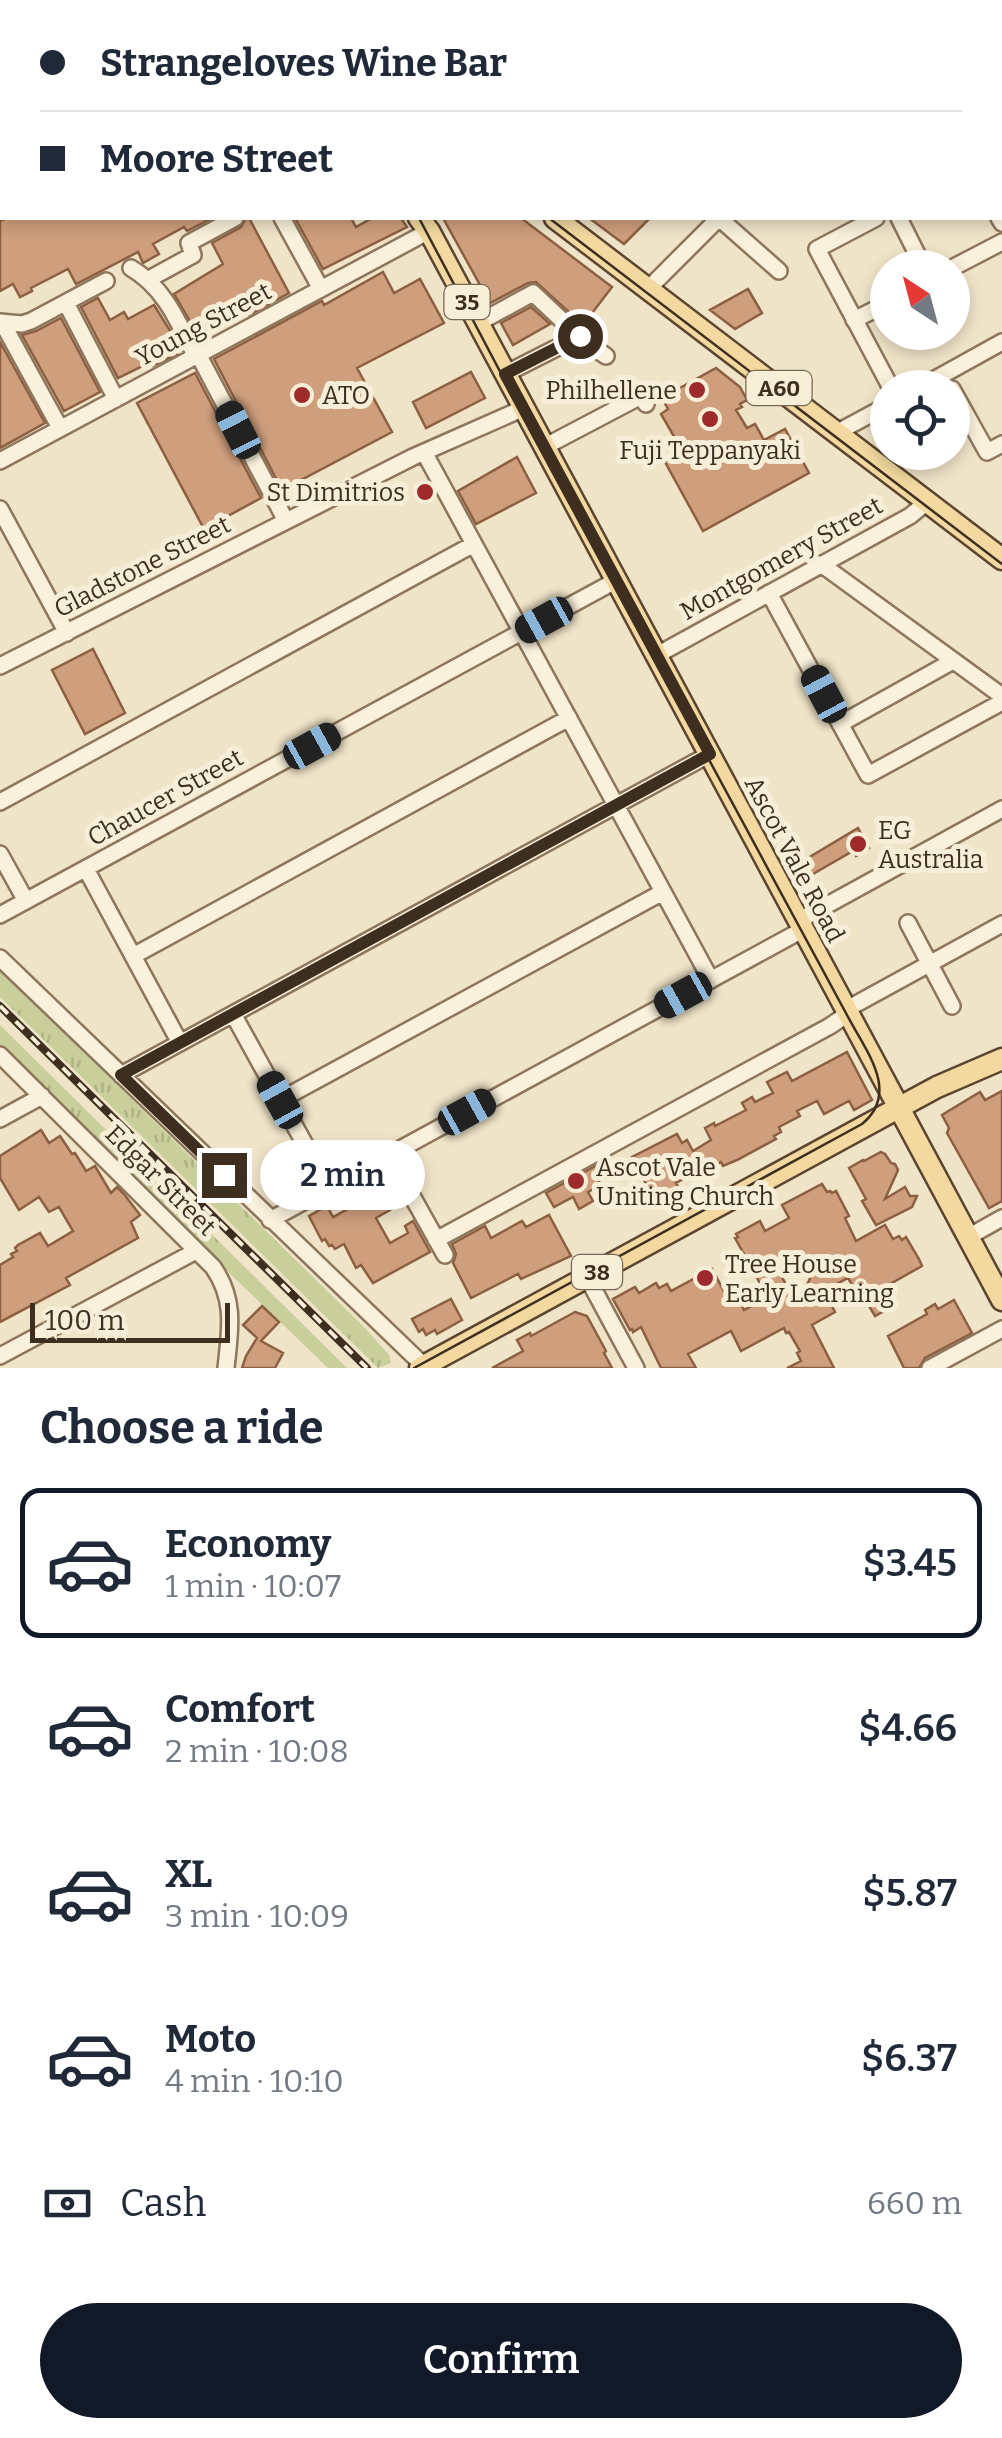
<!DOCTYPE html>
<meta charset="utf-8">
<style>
:root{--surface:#fff;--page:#f6f6f7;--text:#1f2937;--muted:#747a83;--line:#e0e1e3;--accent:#111827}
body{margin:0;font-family:Bitter,serif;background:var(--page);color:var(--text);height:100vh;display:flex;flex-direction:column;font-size:38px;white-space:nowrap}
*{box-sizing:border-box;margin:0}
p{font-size:32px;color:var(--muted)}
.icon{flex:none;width:55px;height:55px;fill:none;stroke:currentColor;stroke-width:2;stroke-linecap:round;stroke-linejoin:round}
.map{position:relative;height:1368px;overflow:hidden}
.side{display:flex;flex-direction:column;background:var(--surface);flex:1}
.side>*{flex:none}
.guide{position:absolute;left:0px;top:0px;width:1002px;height:220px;box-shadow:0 5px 15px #0003;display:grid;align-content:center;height:220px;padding:0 40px;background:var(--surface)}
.needle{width:65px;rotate:324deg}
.buttons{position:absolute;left:870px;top:250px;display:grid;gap:20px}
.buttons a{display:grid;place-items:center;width:100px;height:100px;border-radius:50%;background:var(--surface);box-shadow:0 5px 15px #0003;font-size:50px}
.scale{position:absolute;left:30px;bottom:25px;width:200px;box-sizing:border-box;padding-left:10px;border:5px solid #3d2e20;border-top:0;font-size:28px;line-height:35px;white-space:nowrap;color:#3d2e20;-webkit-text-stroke:8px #f7eed8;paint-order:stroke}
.end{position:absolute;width:45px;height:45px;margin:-22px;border:12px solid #3d2e20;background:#fff;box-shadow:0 0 0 5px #fff}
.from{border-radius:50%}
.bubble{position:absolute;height:70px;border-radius:35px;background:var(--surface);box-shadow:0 5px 15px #0003;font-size:32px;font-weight:600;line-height:70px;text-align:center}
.car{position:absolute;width:30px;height:60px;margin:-30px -15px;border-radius:12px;box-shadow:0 0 8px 2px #0007;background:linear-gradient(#222 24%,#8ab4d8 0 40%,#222 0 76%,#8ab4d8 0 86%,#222 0)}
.guide b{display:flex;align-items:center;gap:35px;height:95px;font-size:38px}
.guide b+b{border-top:2px solid var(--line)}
.guide i{width:25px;height:25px;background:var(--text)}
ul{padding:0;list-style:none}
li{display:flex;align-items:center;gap:30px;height:150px;margin:0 20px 15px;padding:0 20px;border:5px solid transparent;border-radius:20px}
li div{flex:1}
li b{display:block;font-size:38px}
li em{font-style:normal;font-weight:600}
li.current{border-color:var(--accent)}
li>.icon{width:90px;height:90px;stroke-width:1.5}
h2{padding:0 40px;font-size:45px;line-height:120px}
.pay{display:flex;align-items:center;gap:25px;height:110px;padding:0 40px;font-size:38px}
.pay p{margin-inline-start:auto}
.primary-button{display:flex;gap:20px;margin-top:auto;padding:20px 40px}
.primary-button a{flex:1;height:115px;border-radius:60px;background:var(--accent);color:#fff;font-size:40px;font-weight:600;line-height:115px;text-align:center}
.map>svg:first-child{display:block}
</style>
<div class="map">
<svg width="1002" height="1368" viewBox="0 0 1002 1368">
<defs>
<pattern id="grass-tufts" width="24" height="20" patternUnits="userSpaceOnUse" patternTransform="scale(2.5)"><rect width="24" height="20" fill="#c9cf9b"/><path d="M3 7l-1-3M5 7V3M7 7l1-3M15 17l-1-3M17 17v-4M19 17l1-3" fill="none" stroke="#aeb285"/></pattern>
</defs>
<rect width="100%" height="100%" fill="#f0e4c8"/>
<path fill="url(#grass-tufts)" d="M 0,970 L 365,1328 L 389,1355 L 391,1363 L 378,1368 L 0,997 Z
M 0,1025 L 347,1368 L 328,1368 L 222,1266 L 0,1046 Z"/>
<path fill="#cf9f7d" stroke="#8d5f41" stroke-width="2.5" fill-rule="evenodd" d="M 7,218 L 212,218 L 187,231 L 184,227 L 153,244 L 159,254 L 143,263 L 138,252 L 76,284 L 68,269 L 31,288 L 32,291 L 20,297 L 13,284 L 0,291 L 0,221 Z
M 246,218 L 249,218 L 289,293 L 249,315 L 243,305 L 195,330 L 174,294 L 223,264 L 212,243 L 241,227 Z
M 295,218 L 351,218 L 356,227 L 372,218 L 401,218 L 407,227 L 323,269 Z
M 443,218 L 521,218 L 612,287 L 583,325 L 536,282 L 528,283 L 490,303 Z
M 589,218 L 650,218 L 624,244 Z
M 383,272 L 394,293 L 420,279 L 444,323 L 357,368 L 392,432 L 282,490 L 214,359 L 322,301 L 324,305 Z
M 748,289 L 762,313 L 735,329 L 710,310 Z
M 98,298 L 110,320 L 124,312 L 128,319 L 154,305 L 174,337 L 169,340 L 177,354 L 153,366 L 151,362 L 118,378 L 81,307 Z
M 531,307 L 550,324 L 513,345 L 501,323 Z
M 61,318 L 100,392 L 64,411 L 22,335 L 36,331 Z
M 0,342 L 45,423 L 0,448 Z
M 716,368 L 740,387 L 747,400 L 740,404 L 742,407 L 736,410 L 747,428 L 755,424 L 764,440 L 785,429 L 809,473 L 703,531 L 665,462 L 683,452 L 661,414 L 668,409 L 662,398 Z
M 471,372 L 485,398 L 426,428 L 413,402 Z
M 195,373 L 261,498 L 204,529 L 137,403 Z
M 517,457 L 536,493 L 476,524 L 458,491 Z
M 93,649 L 125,713 L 85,734 L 52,670 Z
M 858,828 L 869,848 L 856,856 L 853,851 L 806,878 L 798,864 Z
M 847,1052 L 872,1100 L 854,1110 L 849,1101 L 824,1114 L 817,1101 L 797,1111 L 800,1116 L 779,1127 L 781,1132 L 774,1136 L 776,1139 L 737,1160 L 723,1166 L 721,1162 L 714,1166 L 709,1158 L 686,1170 L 689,1176 L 676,1183 L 681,1192 L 670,1197 L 667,1190 L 657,1196 L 653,1188 L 649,1190 L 632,1157 L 677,1134 L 682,1143 L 687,1140 L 693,1151 L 711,1140 L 705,1128 L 714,1123 L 715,1126 L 746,1110 L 742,1103 L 752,1097 L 755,1102 L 773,1093 L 767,1082 L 787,1072 L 792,1081 Z
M 1002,1091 L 1002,1201 L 989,1208 L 947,1133 L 949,1128 L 942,1115 L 980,1092 L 985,1100 Z
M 41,1130 L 49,1143 L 60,1136 L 72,1154 L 75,1153 L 86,1171 L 95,1166 L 111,1193 L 117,1187 L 124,1194 L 140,1215 L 131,1222 L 138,1238 L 66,1278 L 70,1285 L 0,1322 L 0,1265 L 13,1257 L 11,1254 L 17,1251 L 15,1248 L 18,1245 L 40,1233 L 48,1246 L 73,1231 L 59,1207 L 49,1212 L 39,1197 L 19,1210 L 0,1178 L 0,1156 Z
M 881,1152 L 885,1154 L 891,1163 L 895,1164 L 898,1170 L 885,1199 L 905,1187 L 910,1196 L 917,1196 L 912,1207 L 876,1225 L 862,1201 L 866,1199 L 849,1168 L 863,1160 L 864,1161 Z
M 601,1163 L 605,1171 L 596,1176 L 601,1185 L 588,1192 L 593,1201 L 579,1209 L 573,1197 L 554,1207 L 546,1193 Z
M 822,1184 L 827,1192 L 830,1191 L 832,1193 L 836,1191 L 849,1216 L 845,1218 L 856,1241 L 885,1225 L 893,1239 L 899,1236 L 902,1240 L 906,1237 L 919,1259 L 922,1266 L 876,1292 L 886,1310 L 875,1316 L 865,1299 L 862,1301 L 848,1278 L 824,1291 L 835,1312 L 812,1325 L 834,1368 L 787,1368 L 801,1361 L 797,1353 L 800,1351 L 789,1332 L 786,1333 L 784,1328 L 741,1351 L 731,1331 L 688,1354 L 696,1368 L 661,1368 L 641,1327 L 633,1332 L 632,1329 L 630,1330 L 613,1299 L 635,1287 L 639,1293 L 656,1283 L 659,1288 L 667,1284 L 671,1291 L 712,1269 L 725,1293 L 733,1288 L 744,1310 L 767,1297 L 753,1270 L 750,1272 L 742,1258 L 745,1256 L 735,1238 L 738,1237 L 736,1234 L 760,1221 L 765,1231 L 789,1218 L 782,1205 ZM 802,1259 L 811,1276 L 799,1303 L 793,1292 L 791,1293 L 779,1272 Z
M 378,1188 L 390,1210 L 376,1218 L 390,1243 L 408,1233 L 405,1226 L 413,1221 L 430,1252 L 373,1283 L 361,1265 L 356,1268 L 344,1244 L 335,1249 L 332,1245 L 329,1246 L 325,1239 L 322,1241 L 309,1216 L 327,1206 L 333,1217 L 355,1205 L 353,1202 Z
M 549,1215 L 571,1256 L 521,1279 L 518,1274 L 471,1298 L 453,1263 L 456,1254 L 452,1244 L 485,1226 L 491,1238 L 522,1221 L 526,1227 Z
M 451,1299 L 462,1320 L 437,1334 L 435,1330 L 426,1335 L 423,1329 L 419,1332 L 412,1319 Z
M 954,1300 L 972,1333 L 925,1358 L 919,1368 L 904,1368 L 888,1336 L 927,1314 L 925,1310 L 935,1304 L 938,1309 Z
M 262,1306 L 279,1322 L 261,1341 L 283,1353 L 275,1368 L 242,1368 L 246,1356 L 257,1338 L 243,1325 Z
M 575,1312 L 587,1316 L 606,1351 L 604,1353 L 612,1368 L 492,1368 L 523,1351 L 517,1340 L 530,1333 L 531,1336 Z"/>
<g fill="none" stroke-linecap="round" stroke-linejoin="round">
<g stroke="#8d765c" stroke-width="20">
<path id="minor" d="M 706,0 L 707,2
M 803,0 L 804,2
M 892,0 L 894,2
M 19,2 L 24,0
M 393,2 L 398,0
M 639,2 L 643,0
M 0,13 L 2,11
M 0,37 L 2,42
M 1000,46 L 1002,45
M 0,96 L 2,95
M 1000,137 L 1002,136
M 0,205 L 2,204
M 282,218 L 321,289
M 719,218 L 779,271
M 876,218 L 817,249 L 891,388
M 899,218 L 924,268
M 999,218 L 1002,223
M 131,268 C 165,288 178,322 195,355
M 952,268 L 1002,242
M 149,279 L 193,255 L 189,243 L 235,218
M 648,289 L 719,218
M 66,303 L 116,399
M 854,320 L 888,303
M 0,322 L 22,324 L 31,321 L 106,281
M 2,322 L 60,428
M 478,323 L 533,293 L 584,341 L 606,356
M 198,354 L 286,521
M 505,374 L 580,336
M 919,388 L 1002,342
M 952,389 L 987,452 L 1002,444
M 836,433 L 888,405
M 544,447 L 641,396 L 646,404
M 424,452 L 711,980
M 0,461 L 429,231
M 0,509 L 67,633
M 821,564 L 1002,696
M 769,593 L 868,775 L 1002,702
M 657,655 L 910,516 L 927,502
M 0,666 L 413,457 L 524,408
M 840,724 L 953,661
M 0,802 L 474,544
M 0,854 L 26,901
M 86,869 L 180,1043
M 0,915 L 617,580
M 800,920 L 1002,809
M 908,923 L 952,1006
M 133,956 L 569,718
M 0,958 L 424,1366
M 847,1009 L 1002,924
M 233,1014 L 329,1188
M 0,1055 L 213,1267 C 236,1300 230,1330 226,1368
M 121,1075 L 710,754
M 280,1100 L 663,892
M 0,1119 L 42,1096
M 389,1155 L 445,1255
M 270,1220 L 804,929
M 968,1237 L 1002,1218
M 436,1240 L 830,1026 L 849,1013
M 587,1277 L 636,1368
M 0,1356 L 196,1251
M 930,1368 L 1002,1329"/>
</g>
<g stroke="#5b4430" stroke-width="25">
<path id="major" d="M 253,0 L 257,2
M 324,0 L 325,2
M 419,218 L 429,231 L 1002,1300
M 555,218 L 1002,559
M 420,1368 L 900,1107 L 937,1087 L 1002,1059"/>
</g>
<use href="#minor" stroke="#faf1dc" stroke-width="15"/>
<use href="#major" stroke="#f3d9a0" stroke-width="20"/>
<path stroke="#3d2e20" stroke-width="2.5" d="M 291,0 L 293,2
M 549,218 L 1002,564
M 414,1368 L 862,1124 C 901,1092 865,1050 847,1015 L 541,449 L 419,218"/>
<g stroke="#3d2e20" stroke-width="8">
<path id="rail" d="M 0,1006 L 367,1368"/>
</g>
<use href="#rail" stroke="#f7eed8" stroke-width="4" stroke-dasharray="11" stroke-linecap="butt"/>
</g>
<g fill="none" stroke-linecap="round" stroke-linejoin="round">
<path stroke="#3d2e20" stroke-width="12" d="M 224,1175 L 121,1075 L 710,754 L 505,374 L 580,336"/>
</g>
<g fill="#9e2a2b" stroke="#f7eed8" stroke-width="4">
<circle cx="697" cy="390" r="10"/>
<circle cx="302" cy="395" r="10"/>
<circle cx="710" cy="419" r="10"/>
<circle cx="425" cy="492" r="10"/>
<circle cx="858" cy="844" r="10"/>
<circle cx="576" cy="1181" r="10"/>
<circle cx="705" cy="1278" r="10"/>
</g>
<g text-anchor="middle" stroke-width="10" stroke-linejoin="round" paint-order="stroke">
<g fill="#f7eed8" stroke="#756857" stroke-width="2.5">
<rect x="444.5" y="285" width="45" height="34" rx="8"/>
<rect x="746.5" y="371" width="65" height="34" rx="8"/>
<rect x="572" y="1255" width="50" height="34" rx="8"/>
</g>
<g font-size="22" font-weight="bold" fill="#3d2e20">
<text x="467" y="310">35</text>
<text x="779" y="396">A60</text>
<text x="597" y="1280">38</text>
</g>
<g font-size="25" fill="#3d2e20" stroke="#f7eed8">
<text transform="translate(203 324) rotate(-28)" y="9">Young Street</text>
<text transform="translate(781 558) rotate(-29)" y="9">Montgomery Street</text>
<text transform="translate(142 566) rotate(-27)" y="9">Gladstone Street</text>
<text transform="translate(165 797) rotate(-29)" y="9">Chaucer Street</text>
<text transform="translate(795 859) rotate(62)" y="9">Ascot Vale Road</text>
<text transform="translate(161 1180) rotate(45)" y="9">Edgar Street</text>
</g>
<g font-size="25" fill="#3d2e20" stroke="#f7eed8" text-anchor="start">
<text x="677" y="399" text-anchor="end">Philhellene</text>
<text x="322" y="404">ATO</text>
<text x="710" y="459" text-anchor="middle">Fuji Teppanyaki</text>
<text x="405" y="501" text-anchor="end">St Dimitrios</text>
<text x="878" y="839">EG<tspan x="878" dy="29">Australia</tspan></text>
<text x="596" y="1176">Ascot Vale<tspan x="596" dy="29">Uniting Church</tspan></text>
<text x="725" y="1273">Tree House<tspan x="725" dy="29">Early Learning</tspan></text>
</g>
</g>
</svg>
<div class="buttons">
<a><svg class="needle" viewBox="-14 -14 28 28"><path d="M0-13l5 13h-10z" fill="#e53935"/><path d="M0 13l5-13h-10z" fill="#747a83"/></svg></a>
<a><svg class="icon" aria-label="locate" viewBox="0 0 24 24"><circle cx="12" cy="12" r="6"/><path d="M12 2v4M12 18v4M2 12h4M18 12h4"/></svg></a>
</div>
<div class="scale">100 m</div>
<i class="end from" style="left:580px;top:336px"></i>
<i class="end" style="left:224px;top:1175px"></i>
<div class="bubble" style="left:260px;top:1140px;width:165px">2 min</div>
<i class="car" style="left:238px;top:430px;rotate:333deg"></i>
<i class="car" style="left:544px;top:620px;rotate:241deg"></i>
<i class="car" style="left:824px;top:694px;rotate:332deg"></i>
<i class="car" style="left:312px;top:746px;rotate:61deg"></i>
<i class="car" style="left:683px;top:995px;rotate:241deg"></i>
<i class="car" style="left:280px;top:1100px;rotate:331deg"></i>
<i class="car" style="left:467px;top:1112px;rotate:61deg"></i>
<div class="guide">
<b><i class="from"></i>Strangeloves Wine Bar</b>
<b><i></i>Moore Street</b>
</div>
</div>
<section class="side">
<h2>Choose a ride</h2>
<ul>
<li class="current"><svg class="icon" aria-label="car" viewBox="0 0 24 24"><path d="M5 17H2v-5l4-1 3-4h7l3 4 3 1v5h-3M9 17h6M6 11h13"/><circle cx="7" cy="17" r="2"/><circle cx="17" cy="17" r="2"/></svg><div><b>Economy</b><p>1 min · 10:07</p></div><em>$3.45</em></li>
<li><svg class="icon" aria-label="car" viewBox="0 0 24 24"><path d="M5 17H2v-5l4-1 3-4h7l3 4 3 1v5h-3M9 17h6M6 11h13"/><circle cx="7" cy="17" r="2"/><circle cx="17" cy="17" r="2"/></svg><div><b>Comfort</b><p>2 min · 10:08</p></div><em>$4.66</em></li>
<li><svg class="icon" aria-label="car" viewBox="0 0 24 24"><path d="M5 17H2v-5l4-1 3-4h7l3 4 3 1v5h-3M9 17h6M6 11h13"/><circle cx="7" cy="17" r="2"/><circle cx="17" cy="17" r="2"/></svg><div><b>XL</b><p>3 min · 10:09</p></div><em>$5.87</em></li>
<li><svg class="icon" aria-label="car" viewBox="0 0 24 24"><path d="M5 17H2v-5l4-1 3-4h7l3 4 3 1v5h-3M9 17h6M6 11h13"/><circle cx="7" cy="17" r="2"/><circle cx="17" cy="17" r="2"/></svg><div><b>Moto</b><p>4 min · 10:10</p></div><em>$6.37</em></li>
</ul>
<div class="pay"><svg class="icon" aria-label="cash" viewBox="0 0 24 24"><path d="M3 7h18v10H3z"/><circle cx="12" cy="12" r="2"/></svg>Cash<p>660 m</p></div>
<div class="primary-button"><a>Confirm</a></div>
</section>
